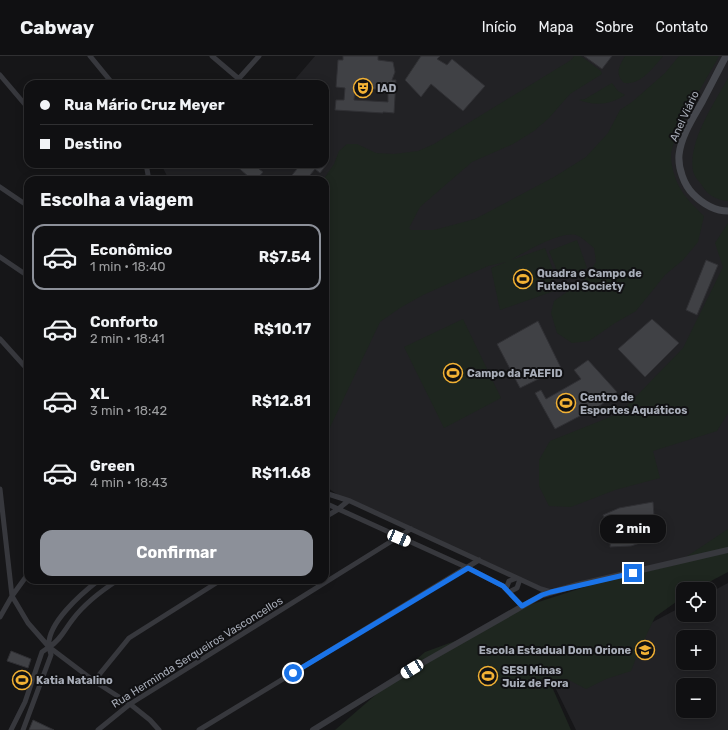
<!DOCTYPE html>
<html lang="pt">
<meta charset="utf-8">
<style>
:root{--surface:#101012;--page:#19191b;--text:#f1f3f6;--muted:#9c9d9f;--line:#303032;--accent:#8c9099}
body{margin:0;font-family:Rubik,sans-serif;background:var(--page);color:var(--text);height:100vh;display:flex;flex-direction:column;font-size:15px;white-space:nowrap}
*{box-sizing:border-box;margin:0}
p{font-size:13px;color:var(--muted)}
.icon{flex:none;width:22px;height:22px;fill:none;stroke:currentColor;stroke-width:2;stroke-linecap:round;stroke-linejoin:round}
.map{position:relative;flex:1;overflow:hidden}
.panel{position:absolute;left:24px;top:120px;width:305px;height:408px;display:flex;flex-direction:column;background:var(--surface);border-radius:12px;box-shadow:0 2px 10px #0003,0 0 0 1px var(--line)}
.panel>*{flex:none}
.hud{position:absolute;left:24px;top:24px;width:305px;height:88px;border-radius:12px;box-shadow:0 2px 10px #0003,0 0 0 1px var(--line);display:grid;align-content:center;height:88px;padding:0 16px;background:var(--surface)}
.tools{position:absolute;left:676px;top:526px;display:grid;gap:8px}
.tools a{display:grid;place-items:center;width:40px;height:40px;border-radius:8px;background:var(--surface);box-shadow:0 2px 10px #0003,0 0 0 1px var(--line);font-size:20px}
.end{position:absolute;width:18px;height:18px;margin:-9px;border:5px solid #1a73e8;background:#fff;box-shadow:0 0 0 2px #fff}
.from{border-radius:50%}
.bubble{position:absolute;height:28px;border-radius:12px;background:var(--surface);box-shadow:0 2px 10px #0003,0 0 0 1px var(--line);font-size:13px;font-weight:700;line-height:28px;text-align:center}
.car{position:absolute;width:12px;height:24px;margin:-12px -6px;border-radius:5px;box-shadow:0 0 3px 1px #0007;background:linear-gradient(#fff 24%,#345 0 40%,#fff 0 76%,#345 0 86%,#fff 0)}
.hud b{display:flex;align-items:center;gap:14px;height:38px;font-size:15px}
.hud b+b{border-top:1px solid var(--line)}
.hud i{width:10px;height:10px;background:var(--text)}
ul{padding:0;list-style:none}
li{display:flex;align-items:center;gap:12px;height:66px;margin:0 8px 6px;padding:0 8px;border:2px solid transparent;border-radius:12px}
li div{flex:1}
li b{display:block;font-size:15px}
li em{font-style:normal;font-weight:700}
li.current{border-color:var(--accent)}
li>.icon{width:36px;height:36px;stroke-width:1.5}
h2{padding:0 16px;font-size:18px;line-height:48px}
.cta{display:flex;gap:8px;margin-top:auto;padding:8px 16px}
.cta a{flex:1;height:46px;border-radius:12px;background:var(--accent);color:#fff;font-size:16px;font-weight:700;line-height:46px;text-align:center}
header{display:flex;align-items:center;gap:24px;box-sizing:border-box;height:56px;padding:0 20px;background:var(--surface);border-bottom:1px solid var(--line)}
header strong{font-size:19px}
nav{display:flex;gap:22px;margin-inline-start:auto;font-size:14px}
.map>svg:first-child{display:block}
</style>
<header>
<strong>Cabway</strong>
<nav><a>Início</a><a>Mapa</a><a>Sobre</a><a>Contato</a></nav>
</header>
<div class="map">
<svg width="728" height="674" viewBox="0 0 728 674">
<rect width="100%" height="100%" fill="#161618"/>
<path fill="#222225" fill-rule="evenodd" d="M 315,0 L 728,0 L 728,493 L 548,534 L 338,439 L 325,430 L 325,124 L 169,124 L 161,108 L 325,108 L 325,28 L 291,28 Z
M 728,527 L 728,674 L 576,674 L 553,627 L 647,569 L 683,550 L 683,559 L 709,559 L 709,537 ZM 683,581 L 709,581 L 709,607 L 683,607 ZM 683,629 L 709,629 L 709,655 L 683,655 Z"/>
<path fill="#1e261f" d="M 574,0 L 581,0 L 601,15 L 602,18 L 570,38 L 549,62 L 534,75 L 513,88 L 472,106 L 420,151 L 409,172 L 411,174 L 434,174 L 475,163 L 554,121 L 586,101 L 608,77 L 620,54 L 632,46 L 665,17 L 679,0 L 719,0 C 707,23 672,77 671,100 C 671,109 675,124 680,132 C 686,143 696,152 704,160 L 698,186 L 683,204 L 665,219 L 636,255 L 615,267 L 589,285 L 572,287 L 557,277 L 551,257 L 554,245 L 585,223 L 596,206 L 594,192 C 589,188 582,181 576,179 C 560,175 525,196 511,204 L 545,192 L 556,222 L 550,225 L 554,235 L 500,254 L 491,212 L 506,206 L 488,210 L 423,239 L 400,252 L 380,266 L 325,382 L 325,124 L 323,124 L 334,108 L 339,95 L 347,88 L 357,88 L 376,97 L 394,98 L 418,95 L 434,88 L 571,4 Z
M 625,0 L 663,0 C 653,12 641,29 624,27 C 614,18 620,9 625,0 Z
M 728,22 L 728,145 C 716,144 707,139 701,128 C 698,124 694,120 693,115 C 688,85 714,48 728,22 Z
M 612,27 L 618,35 L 625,39 C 611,49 594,50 579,44 L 585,43 Z
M 728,167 L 728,357 L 717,375 L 653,395 L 660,422 L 615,434 L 571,451 L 549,450 L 539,430 L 539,404 L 550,385 L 620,357 L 683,292 L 723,211 L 715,187 Z
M 577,184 L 587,212 L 560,222 L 549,195 Z
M 463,263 L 501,342 L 444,372 L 404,291 Z
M 728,473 L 728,516 L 696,533 L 683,533 L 683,541 L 655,561 L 638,597 L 631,615 L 606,623 L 586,633 L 567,623 L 549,624 L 571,674 L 335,674 L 425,596 L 477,577 L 526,550 L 594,528 L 674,509 Z"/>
<path fill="#404145" stroke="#303034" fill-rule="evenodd" d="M 343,0 L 378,0 L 378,4 L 393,6 L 395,16 L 392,24 L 396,24 L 394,57 L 383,56 L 383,57 L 335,54 L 336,44 L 344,44 L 345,32 L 336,31 L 338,4 L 343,4 ZM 355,32 L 388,34 L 388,46 L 354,44 Z
M 421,0 L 440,0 L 437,3 L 447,9 L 452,3 L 485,30 L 463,55 L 431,28 L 421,41 L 405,24 Z
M 584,0 L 612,0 L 602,13 Z
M 234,108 L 264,108 L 259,113 L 263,116 L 258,122 L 249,121 Z
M 301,108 L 327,108 L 320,117 L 315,113 L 306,124 L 288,124 Z
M 706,204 L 718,209 L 697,259 L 686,254 Z
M 652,263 L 679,287 L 645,321 L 618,293 Z
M 538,265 L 561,312 L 520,332 L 497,288 Z
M 588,304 L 617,336 L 601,349 L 555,373 L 535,337 L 541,334 L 546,343 L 581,323 L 574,314 Z
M 653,446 L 654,459 L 625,464 L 609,470 L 603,459 L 619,452 Z
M 655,468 L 661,480 L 631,490 L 610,491 L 611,478 L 644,473 Z
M 11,595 L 31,603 L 28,612 L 7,605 Z
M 33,664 L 54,674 L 29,674 Z"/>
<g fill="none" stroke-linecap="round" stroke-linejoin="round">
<path stroke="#37383d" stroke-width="5" d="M 90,0 L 113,28
M 212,0 L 239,23
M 0,19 L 28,52
M 234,28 L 259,0
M 146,108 L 149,124
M 0,131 L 28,150
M 0,201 L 28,220
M 0,283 L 28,314
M 0,433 L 12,540 L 28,567 L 49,591 L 94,625 L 130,648 L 150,664 L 159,674
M 325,437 L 350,445 L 541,533 L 551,536
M 325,447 L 468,512 L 503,530 L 522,550
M 325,461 L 337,454 L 348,445
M 506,533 L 509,525 L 517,522
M 509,536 L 517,532 L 520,523
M 0,561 L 12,540 L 28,518
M 94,625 L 129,582 L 221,524
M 11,674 L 25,646 L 42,596 L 49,591 C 46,568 82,537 99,524
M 23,674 L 51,599 L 49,591 C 60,585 65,573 73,563 C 85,547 101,535 118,524
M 98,674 L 130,648 L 411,473
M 199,674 L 479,504"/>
<path stroke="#37383d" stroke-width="6" d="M 313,674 L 412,613 L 542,539 L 577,529 L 728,494"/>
<path stroke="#45474d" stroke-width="7" d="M 726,0 C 718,15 710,31 702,46 C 693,62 681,80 679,99 C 678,112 684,129 693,138 C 702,147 715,155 728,155"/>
</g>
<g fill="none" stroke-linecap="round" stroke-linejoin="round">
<path stroke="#1a73e8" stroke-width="5" d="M 293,617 L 468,512 L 503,530 L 522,550 L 542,539 L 551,536 L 633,517"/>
</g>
<defs>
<g id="theatre-ring" transform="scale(1)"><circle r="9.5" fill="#111113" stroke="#f2b134" stroke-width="1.5"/><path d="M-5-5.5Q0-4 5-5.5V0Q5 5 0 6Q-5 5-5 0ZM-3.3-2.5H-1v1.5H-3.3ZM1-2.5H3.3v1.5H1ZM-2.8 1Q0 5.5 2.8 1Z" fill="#f2b134"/></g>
<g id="stadium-ring" transform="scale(1)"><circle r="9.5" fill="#111113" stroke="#f2b134" stroke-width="1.5"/><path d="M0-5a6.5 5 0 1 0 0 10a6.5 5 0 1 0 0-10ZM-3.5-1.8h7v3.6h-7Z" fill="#f2b134"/></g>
<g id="school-ring" transform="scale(1)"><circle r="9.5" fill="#111113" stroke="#f2b134" stroke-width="1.5"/><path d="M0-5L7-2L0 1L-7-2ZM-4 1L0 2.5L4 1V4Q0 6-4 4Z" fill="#f2b134"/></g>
</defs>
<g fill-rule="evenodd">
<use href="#theatre-ring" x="363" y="32"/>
<use href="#stadium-ring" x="523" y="223"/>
<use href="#stadium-ring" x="453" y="317"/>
<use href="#stadium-ring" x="566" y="347"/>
<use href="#school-ring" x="645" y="594"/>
<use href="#stadium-ring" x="488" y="620"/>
<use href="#stadium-ring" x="22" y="624"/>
</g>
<g text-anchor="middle" stroke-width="4" stroke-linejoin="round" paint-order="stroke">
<g font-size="11" font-weight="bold" fill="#a8adb8" stroke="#111113" text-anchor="start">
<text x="377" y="36">IAD</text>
<text x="537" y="221">Quadra e Campo de<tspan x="537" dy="13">Futebol Society</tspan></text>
<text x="467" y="321">Campo da FAEFID</text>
<text x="580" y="345">Centro de<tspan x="580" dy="13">Esportes Aquáticos</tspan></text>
<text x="631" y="598" text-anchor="end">Escola Estadual Dom Orione</text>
<text x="502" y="618">SESI Minas<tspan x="502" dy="13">Juiz de Fora</tspan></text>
<text x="36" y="628">Katia Natalino</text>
</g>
<g font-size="11" fill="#a8adb8" stroke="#111113">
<text transform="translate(684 60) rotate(-65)" y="4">Anel Viário</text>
<text transform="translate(197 596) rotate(-32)" y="4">Rua Herminda Serqueiros Vasconcellos</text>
</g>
</g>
</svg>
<div class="tools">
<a><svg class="icon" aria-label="locate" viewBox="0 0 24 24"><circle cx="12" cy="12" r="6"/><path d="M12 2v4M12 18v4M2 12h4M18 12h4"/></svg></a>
<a>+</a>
<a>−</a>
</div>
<i class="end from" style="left:293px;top:617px"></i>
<i class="end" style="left:633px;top:517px"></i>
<div class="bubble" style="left:600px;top:459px;width:66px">2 min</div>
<i class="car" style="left:399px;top:482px;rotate:113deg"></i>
<i class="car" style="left:412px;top:613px;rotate:238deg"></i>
<div class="hud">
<b><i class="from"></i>Rua Mário Cruz Meyer</b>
<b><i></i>Destino</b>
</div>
<section class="panel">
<h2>Escolha a viagem</h2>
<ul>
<li class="current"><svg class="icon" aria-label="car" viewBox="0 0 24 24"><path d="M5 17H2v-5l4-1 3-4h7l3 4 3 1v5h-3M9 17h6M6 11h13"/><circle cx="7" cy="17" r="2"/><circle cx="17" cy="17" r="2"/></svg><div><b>Econômico</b><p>1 min · 18:40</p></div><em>R$7.54</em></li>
<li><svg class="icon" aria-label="car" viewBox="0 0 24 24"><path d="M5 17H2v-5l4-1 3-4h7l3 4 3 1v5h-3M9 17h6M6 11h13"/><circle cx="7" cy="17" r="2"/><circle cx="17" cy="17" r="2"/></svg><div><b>Conforto</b><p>2 min · 18:41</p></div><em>R$10.17</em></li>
<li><svg class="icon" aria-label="car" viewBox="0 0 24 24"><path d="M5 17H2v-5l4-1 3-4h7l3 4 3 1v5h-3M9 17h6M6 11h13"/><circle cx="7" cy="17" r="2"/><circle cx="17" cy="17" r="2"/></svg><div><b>XL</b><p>3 min · 18:42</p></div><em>R$12.81</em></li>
<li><svg class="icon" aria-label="car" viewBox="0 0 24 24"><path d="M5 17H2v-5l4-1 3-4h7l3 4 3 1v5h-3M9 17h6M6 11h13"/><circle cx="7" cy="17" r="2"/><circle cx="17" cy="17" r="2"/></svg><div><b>Green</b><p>4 min · 18:43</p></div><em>R$11.68</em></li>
</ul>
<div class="cta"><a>Confirmar</a></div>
</section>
</div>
